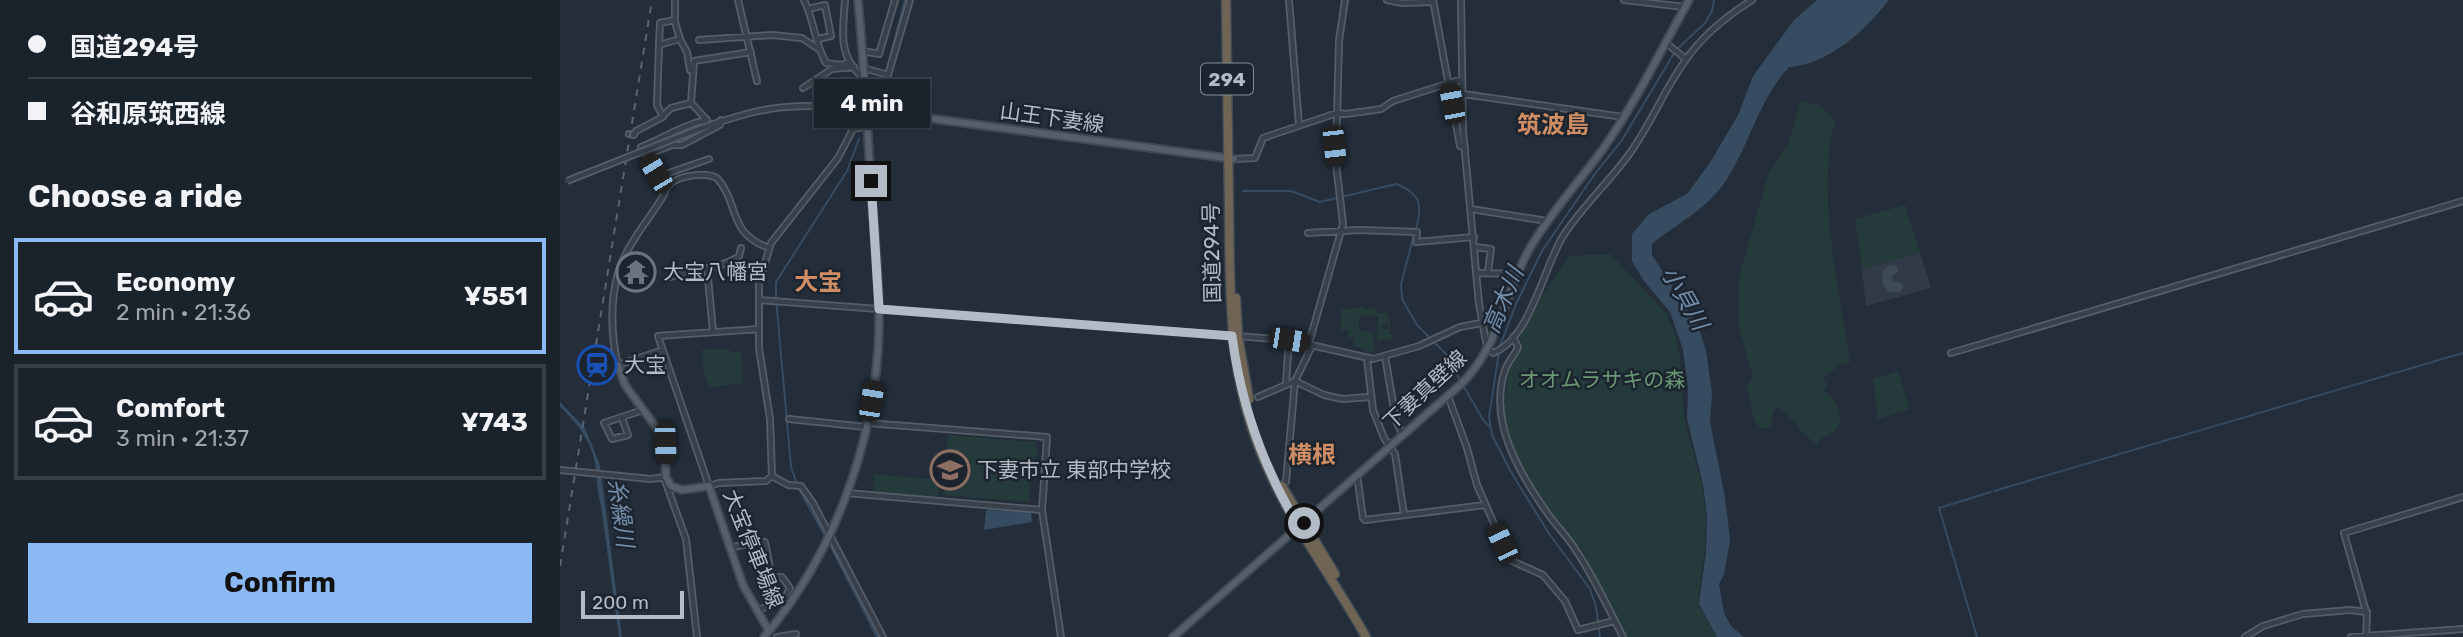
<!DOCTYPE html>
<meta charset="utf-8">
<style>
:root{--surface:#1a222c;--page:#232a34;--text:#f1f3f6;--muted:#9fa4a9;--line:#383f48;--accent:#8ab9f4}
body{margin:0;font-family:Rubik,"Noto Sans JP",sans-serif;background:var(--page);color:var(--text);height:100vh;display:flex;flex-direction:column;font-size:26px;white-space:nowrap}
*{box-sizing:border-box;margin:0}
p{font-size:23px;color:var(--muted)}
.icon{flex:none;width:38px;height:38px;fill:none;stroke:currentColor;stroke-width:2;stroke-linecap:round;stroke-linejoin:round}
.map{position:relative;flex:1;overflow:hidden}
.details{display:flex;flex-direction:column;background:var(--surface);width:560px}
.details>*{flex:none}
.hud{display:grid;align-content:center;height:154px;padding:0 28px;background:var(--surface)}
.scale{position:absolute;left:21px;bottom:18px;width:103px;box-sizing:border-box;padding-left:7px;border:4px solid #b2bbc6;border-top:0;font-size:19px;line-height:24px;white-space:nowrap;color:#b2bbc6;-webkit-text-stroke:5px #1c252f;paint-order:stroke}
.end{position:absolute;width:32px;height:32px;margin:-16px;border:9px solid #b2bbc6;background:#111;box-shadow:0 0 0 4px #111}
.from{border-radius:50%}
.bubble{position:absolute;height:49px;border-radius:0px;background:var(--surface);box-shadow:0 2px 5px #0004,0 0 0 2px var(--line);font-size:23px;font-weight:700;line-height:49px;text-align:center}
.car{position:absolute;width:21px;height:42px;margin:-21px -10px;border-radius:9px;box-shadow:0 0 5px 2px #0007;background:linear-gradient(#222 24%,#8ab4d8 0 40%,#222 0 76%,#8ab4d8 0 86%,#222 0)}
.hud b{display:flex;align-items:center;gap:24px;height:66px;font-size:26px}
.hud b+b{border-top:2px solid var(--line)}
.hud i{width:18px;height:18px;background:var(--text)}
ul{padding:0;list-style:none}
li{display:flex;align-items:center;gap:21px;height:116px;margin:0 14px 10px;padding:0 14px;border:4px solid var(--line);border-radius:0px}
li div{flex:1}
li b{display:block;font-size:26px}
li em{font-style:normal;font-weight:700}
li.on{border-color:var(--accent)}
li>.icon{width:63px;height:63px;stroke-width:1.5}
h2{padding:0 28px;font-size:32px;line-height:84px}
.cta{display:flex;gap:14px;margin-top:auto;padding:14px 28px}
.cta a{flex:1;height:80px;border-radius:0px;background:var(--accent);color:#111;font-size:28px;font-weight:700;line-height:80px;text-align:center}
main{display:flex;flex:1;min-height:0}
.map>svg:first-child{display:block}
</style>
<main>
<section class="details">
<div class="hud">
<b><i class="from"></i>国道294号</b>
<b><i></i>谷和原筑西線</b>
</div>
<h2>Choose a ride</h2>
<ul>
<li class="on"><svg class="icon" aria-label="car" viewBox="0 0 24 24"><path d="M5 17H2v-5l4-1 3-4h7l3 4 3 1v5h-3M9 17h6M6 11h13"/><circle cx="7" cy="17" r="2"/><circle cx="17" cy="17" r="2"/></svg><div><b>Economy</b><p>2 min · 21:36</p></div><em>¥551</em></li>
<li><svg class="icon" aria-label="car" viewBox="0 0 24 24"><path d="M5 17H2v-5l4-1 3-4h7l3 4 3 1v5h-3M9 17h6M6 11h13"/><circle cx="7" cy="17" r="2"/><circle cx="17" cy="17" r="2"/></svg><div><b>Comfort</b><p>3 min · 21:37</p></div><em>¥743</em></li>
</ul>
<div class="cta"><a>Confirm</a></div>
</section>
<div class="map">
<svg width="1903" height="637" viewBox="0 0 1903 637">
<rect width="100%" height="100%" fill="#232e3a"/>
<path fill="#313b47" d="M 1360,252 L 1371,288 L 1306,306 L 1302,269 Z"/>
<path fill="#253a3b" d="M 1240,101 L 1259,105 L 1275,120 C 1256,195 1279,287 1290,362 L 1280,365 L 1263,377 L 1267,385 L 1264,391 C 1273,399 1279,404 1280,416 C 1282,437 1264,430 1257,446 L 1237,427 L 1239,423 L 1236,424 L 1218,406 L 1213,412 L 1211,427 L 1201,429 L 1194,420 L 1187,386 L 1193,377 L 1178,325 L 1179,277 L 1208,174 L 1228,145 Z
M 1345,205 L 1360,252 L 1302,269 L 1295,219 Z
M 1050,254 L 1106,313 L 1114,330 L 1120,355 L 1124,419 L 1142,484 L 1146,517 L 1145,550 L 1138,603 L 1156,637 L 1066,637 L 1024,554 L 996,519 L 976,489 L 954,451 L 946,427 L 944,406 L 949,367 L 962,347 L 960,336 L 983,294 L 1009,256 Z
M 802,305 L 806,309 L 815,308 L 818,313 L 828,313 L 831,327 L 829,328 L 828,324 L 822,325 L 821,329 L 829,329 L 829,334 L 833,334 L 833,339 L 817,341 L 818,316 L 804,315 L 799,318 L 799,330 L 813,333 L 815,351 L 811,352 L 812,357 L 808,356 L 804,348 L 794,347 L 794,338 L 788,337 L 789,331 L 780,330 L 782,309 L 799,308 Z
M 154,349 L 170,350 L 170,353 L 182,351 L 183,383 L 146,388 L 149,385 L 144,373 L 142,350 Z
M 1338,371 L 1350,409 L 1318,419 L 1313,379 Z
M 388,435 L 474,442 L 478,450 L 475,459 L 479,461 L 479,468 L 472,468 L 469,502 L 383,495 Z
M 314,474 L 380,480 L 378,501 L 317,496 L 313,485 Z"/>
<path fill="#374b61" d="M 1257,0 L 1329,0 C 1306,30 1268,65 1229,67 C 1198,100 1189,148 1163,185 C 1144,211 1116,224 1092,244 L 1092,255 L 1138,326 L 1146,350 L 1152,393 L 1150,422 L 1165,497 L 1170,540 L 1164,575 L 1159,584 L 1164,613 L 1171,626 L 1184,637 L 1157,637 L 1139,604 L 1146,552 L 1147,517 L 1143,484 L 1127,419 L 1128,388 L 1123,350 L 1110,312 L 1084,281 L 1072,261 L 1072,234 L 1089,214 L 1127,194 L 1151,161 L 1178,115 L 1193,76 L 1234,20 Z
M 0,402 L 25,428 L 40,465 L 62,637 L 59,637 L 41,506 C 37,492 37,477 35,463 C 31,440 16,422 0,407 Z
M 426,510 L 471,512 L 472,522 L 424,530 Z"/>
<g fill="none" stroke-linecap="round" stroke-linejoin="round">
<path stroke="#374b61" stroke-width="2" d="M 315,104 L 326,73 L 345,0
M 683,191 L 731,191 L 760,202 L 836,184 C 862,194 862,206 856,229
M 854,235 L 841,284 L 842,299 L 857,325 L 886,354 L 901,382
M 940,346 L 956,304 L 982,251 L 1034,175 L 1062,140 L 1116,50 L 1145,23 L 1152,11 L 1154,0
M 939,352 L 929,417 L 932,435 L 951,472 L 990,535 L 1030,589 L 1036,606 L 1040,637
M 904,387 L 924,421 L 929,426
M 237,484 L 231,467 L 216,298 L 216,282 L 287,171 L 299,139
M 239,489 L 264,534
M 1434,491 L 1903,353
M 271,547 L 317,637
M 1417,637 L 1379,508 L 1431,492"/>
<path stroke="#3e4a56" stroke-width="10" d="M 1327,281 L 1331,287 L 1338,287
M 1327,281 L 1328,272 L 1333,270"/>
<g stroke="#555e68" stroke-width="8">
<path id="minor" d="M 115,0 L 115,22 L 120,39
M 178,0 L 197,81
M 244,0 C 254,20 255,44 266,63 L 281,65 L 290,62
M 285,0 C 283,31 277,55 303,78
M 729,0 L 739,125
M 827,0 L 842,3 L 873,2
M 873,0 L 900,146 L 905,148
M 901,0 L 903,131 L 919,304 L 927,347 L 933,353 C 970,339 983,269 1003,236 C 1021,208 1047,184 1067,157 C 1090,127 1103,91 1125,61 C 1141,37 1167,16 1192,0
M 1064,0 L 1125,7
M 248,9 L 265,5 L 271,36 L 258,39
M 139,40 L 212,35 L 242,38 L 260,50
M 1106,43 L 1126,59
M 99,45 L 100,23 L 115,20
M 303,51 L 319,54 L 335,0
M 303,68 L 328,75 L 350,0
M 243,88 L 272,69 L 294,67
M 903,94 L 1063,117
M 131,103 L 147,120
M 103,117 L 97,105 L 99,45 L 120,39 L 127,52 L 130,70
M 69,134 L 74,135 L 76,131 L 101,118 L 111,108 L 131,103 L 134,61 L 191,52
M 116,138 C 191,108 227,100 307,110
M 81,147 C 104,138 122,125 147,120
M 85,154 L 105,190
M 86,155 L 112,145 L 122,145 L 160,125 L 161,120
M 674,159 L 695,158 L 703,138 L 777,113 L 786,114 L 821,109 L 833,101 L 902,79
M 109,185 L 106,174 L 149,159
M 911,209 L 987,221
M 748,233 L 799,230 L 857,232 L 856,242 L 914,237
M 915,247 L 931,249 L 928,272
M 147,268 L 153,331
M 917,273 L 957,274
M 111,277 C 134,269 159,270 179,256 L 181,248
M 200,300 L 729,340 L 813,359 L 859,346 L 900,327 L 921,323
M 199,329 L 98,336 L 149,486 L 159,483 L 206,481 L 212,476
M 953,337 L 958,347 C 955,355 948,361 945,370 C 928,421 959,473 988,514 C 997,527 1009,538 1017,552 C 1035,579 1048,608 1063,637
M 749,343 L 783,224 L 774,146 L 777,120 L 779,41 L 785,0
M 103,350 L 58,365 C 51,338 50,301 58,273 C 66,246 87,222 102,198 C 105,193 106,188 110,184 C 121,175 145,172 157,178 C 180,204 167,233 209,248
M 1391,353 L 1903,201
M 825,356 L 836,421 L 843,435
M 807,359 L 813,410 L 824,438 L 835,454 L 844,515
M 726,383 L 729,340
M 888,396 L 907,448 L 917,485 L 950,560 L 983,575 L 1005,601 L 1018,630 L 1054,621
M 698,397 L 735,381 L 752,346
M 62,418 L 68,435 L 52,439 L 44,423 L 83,410
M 229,419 L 306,427
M 0,470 L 91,479 L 105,477
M 797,475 L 803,518 L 805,520 L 925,505
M 212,476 L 210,419 L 199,348 L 199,283 L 211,243 L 278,158 L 293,129 L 308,126
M 212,476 L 228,485 L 241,486 L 253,503 L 323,637
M 104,478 L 126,539 L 137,637
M 722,485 L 726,482 L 735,381 L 764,395 L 782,399 L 810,397
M 287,493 L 482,510 L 487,437 L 307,423
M 482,510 L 501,637
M 170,548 L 199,541 L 205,542 L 212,578 L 222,577 L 230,588 L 225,598 L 197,611
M 217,637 L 236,634
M 1685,637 L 1703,626 L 1743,614 L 1790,610 L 1807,612
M 1791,637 L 1903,629
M 1806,637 L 1807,615 L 1784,533 L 1903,497"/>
</g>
<g stroke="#404953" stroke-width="10">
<path id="major" d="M 307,110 L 674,159
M 58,365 L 65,385 L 104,438 L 106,477 L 111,486 L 122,490 L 149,486 L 183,585 L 209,631
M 204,637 C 276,552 316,439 319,329 C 320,281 314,233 311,185 C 307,124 304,62 298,0
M 613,637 L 900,385 C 939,349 944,293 970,248 C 991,212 1019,182 1043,149 C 1076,102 1101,50 1129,0"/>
</g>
<g stroke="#424b55" stroke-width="11">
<path id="highway" d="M 666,0 C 667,69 668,138 669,207 C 670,290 668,370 699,448 C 725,516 771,574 806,637
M 676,298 L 678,336 L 689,399
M 722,486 L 775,574"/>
</g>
<use href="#minor" stroke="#37404b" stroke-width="4.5"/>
<use href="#major" stroke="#555f6b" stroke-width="6"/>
<use href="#highway" stroke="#706454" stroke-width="8"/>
<path stroke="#596572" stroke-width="2" stroke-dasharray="7 7" stroke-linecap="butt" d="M 0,566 L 92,0"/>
<g stroke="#555e68" stroke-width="8" stroke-linecap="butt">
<path id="minor-bridge" d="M 7,181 L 116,138"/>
</g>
<use href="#minor-bridge" stroke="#37404b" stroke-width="4.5"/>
</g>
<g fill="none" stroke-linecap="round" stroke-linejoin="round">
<path stroke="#b2bbc6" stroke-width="9" d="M 311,181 L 319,309 L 672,336 C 681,405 703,467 739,527 L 744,523"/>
</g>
<defs>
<g id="temple-ring" transform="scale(2.0125)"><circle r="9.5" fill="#1c252f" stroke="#6b7280" stroke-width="1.5"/><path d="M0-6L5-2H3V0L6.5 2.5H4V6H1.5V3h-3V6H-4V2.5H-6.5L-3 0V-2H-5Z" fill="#6b7280"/></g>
<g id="station-ring" transform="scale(2.0125)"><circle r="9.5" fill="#1c252f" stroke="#1a4fb4" stroke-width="1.5"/><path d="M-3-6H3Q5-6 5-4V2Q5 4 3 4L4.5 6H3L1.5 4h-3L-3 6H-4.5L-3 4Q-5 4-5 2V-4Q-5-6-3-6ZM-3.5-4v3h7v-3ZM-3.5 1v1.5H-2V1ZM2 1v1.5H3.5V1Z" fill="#1a4fb4"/></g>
<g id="school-ring" transform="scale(2.0125)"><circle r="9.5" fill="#1c252f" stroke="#8d6e63" stroke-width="1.5"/><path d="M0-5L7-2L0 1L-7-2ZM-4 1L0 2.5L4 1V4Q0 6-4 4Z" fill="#8d6e63"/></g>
</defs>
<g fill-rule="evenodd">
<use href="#temple-ring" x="76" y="272"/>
<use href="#station-ring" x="37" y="365"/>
<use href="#school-ring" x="390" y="470"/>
</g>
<g text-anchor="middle" stroke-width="5" stroke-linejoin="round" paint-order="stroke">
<rect fill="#1c252f" stroke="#858e99" stroke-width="2" x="641" y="63.5" width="52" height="31" rx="5"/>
<g font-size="19" font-weight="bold" fill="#b2bbc6">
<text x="667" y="86">294</text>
</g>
<g font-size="21" fill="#b2bbc6" stroke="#1c252f">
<text transform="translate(492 118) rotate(8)" y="7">山王下妻線</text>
<text transform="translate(652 253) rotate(-91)" y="7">国道294号</text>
<text transform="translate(865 390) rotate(-43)" y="7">下妻真壁線</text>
<text transform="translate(193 549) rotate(68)" y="7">大宝停車場線</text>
</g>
<g font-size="21" fill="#b2bbc6" stroke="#1c252f" text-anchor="start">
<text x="103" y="279">大宝八幡宮</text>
<text x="64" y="372">大宝</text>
<text x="417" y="477">下妻市立 東部中学校</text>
</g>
<g font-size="21" fill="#6a9672" stroke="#1c252f">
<text x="1042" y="387">オオムラサキの森</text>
</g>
<g font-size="23" font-style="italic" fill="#738da9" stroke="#1c252f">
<text transform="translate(1125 298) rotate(60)" y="8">小貝川</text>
<text transform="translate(943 300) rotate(-67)" y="8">高木川</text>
<text transform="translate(61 513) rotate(82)" y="8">糸繰川</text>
</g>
<g font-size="24" font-weight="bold" fill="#d08d64" stroke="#1c252f">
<text x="993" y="133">筑波島</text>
<text x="258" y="290">大宝</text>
<text x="752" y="463">横根</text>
</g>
</g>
</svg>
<div class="scale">200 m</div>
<i class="end from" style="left:744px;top:523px"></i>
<i class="end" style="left:311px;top:181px"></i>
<div class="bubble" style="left:254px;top:79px;width:116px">4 min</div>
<i class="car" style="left:892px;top:103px;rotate:349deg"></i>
<i class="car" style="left:774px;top:146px;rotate:174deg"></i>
<i class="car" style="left:96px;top:173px;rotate:329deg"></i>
<i class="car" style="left:729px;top:340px;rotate:99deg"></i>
<i class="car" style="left:311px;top:401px;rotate:9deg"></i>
<i class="car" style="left:105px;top:443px;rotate:178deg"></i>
<i class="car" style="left:942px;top:543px;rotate:335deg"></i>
</div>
</main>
